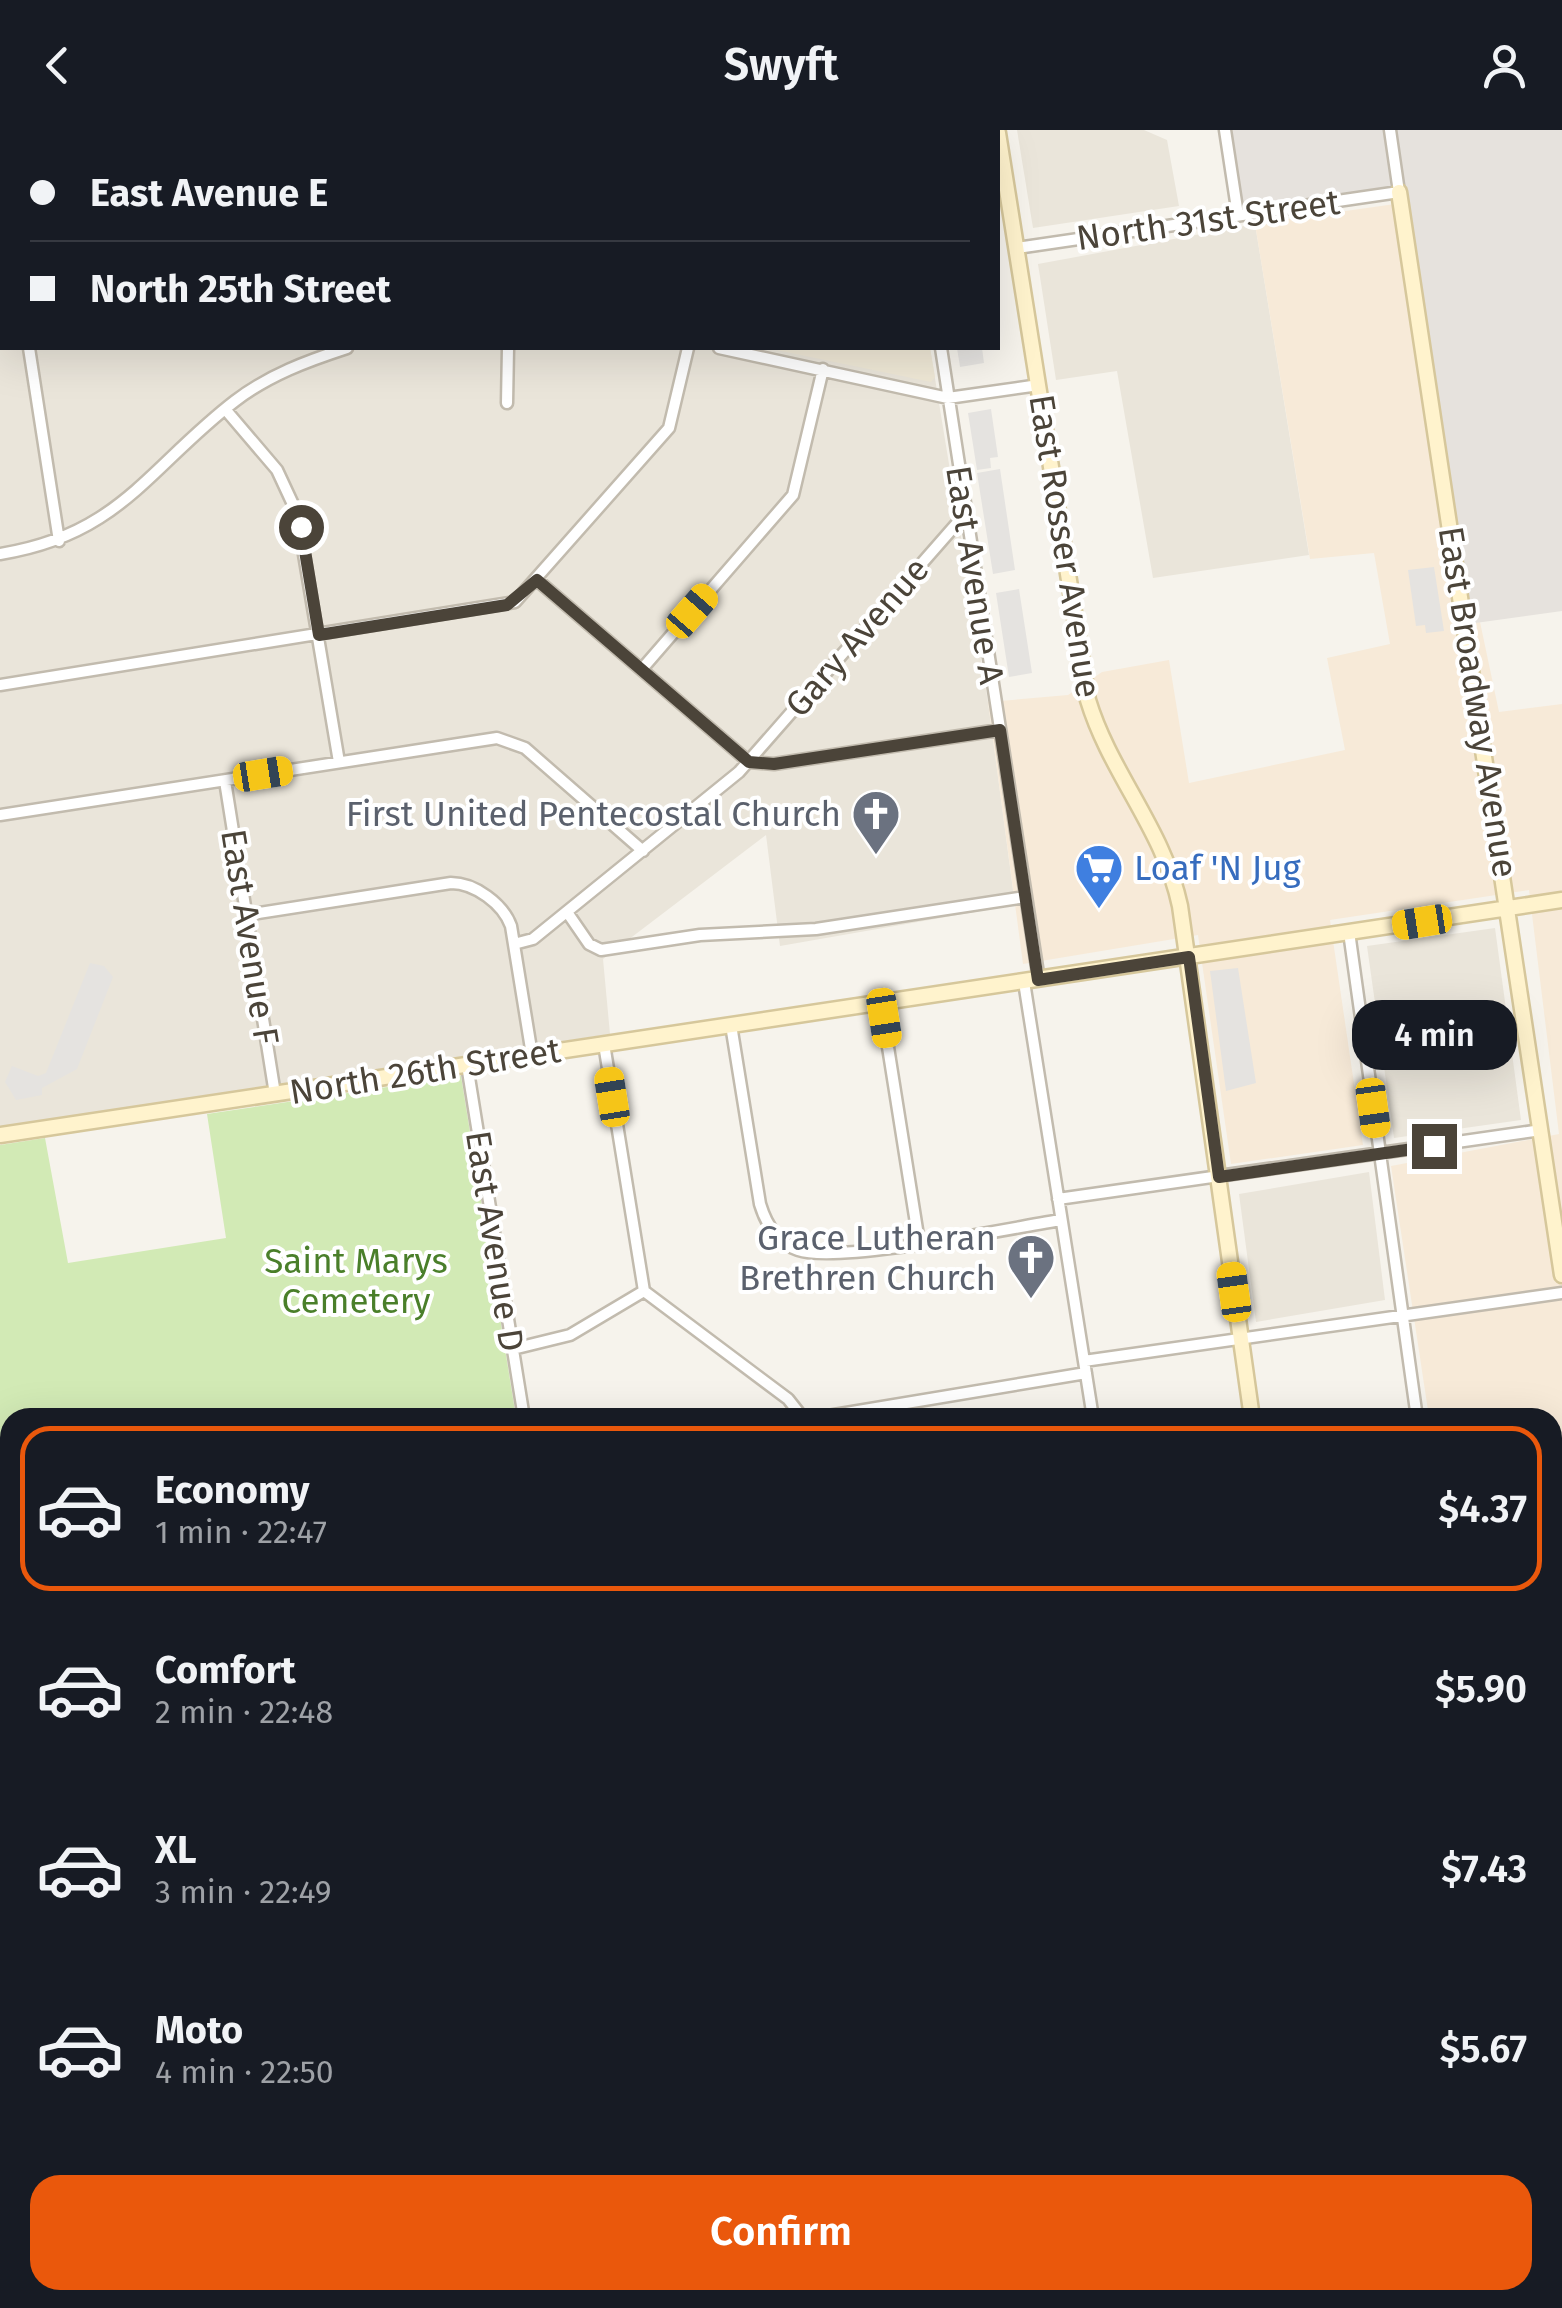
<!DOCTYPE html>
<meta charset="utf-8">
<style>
:root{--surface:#171b24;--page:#242831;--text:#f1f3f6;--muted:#9ea1a6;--line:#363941;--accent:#ea580c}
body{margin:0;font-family:"Fira Sans",sans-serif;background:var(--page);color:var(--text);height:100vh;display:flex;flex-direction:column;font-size:38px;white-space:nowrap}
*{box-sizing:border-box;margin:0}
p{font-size:32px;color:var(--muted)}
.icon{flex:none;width:55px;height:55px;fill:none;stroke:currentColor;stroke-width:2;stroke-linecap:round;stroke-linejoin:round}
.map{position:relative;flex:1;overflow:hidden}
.panel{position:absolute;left:0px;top:1278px;width:1562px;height:902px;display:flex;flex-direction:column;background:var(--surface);border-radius:30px 30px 0 0;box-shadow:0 10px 40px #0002}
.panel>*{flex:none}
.banner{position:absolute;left:0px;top:0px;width:1000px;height:220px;box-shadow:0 10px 40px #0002;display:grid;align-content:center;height:220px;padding:0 30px;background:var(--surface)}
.end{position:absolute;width:45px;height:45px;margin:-22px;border:12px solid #4b4439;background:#fff;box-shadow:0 0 0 5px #fff}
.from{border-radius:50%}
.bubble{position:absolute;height:70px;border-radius:30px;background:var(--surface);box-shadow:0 10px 40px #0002;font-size:32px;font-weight:600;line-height:70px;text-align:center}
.car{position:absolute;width:30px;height:60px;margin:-30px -15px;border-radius:12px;box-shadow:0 0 8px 2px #0007;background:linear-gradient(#f5c518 24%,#345 0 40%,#f5c518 0 76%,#345 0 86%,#f5c518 0)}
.banner b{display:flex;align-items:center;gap:35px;height:95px;font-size:38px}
.banner b+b{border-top:2px solid var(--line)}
.banner i{width:25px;height:25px;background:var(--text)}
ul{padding:18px 0 0;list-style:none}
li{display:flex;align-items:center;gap:30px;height:165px;margin:0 20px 15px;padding:0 10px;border:5px solid transparent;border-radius:30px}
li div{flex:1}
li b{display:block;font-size:38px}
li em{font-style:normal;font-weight:600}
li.current{border-color:var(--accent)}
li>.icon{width:90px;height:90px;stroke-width:1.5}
.button{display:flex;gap:20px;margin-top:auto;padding:20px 30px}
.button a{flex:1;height:115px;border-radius:30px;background:var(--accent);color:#fff;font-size:40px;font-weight:600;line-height:115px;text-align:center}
header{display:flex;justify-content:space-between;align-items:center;height:130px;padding:0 30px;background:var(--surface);font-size:45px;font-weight:600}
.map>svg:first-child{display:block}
</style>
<header><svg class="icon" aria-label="back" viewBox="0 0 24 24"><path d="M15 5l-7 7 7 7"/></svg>Swyft<svg class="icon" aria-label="person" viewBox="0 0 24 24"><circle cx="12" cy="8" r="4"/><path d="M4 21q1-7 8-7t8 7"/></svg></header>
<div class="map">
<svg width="1562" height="2178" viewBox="0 0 1562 2178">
<rect width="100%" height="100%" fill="#f6f3ec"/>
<path fill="#eae5da" d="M 0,0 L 934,0 L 2,2 L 2,218 L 930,218 L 988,572 L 1015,775 L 780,816 L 766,705 L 603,829 L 610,904 L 0,997 Z
M 1017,0 L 1144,0 L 1167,10 L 1179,76 L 1033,98 Z
M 1255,94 L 1309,425 L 1153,448 L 1117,241 L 1056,250 L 1038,134 Z
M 1495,798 L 1521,990 L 1394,1008 L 1367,816 Z
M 1369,1042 L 1385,1170 L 1256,1192 L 1239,1064 Z
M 0,1527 L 10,1593 L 10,1900 L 0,1899 Z"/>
<path fill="#f7ead8" d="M 1395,74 L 1462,495 L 1480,492 L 1499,582 L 1562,574 L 1562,1804 L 1553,1805 L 1552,1288 L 1429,1287 L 1391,1036 L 1559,1004 L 1529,760 L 1330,790 L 1363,1015 L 1231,1034 L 1198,805 L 1023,834 L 988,572 L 1068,565 L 1102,542 L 1169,530 L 1189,653 L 1345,620 L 1327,528 L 1390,514 L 1374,423 L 1310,429 L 1255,94 Z
M 1562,2064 L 1562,2178 L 1555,2178 L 1552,2066 Z"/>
<path fill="#e6e2dd" d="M 1231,0 L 1562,0 L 1562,481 L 1461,495 L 1392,59 L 1244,80 Z"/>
<path fill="#efe8d6" d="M 672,0 L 934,0 L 931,2 Z
M 767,218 L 930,218 L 935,247 L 931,252 Z
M 0,1933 L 10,1935 L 10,2170 L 71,2170 L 72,2178 L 0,2178 Z"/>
<path fill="#d2eab5" d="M 461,946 L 516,1287 L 10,1288 L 10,1593 L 0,1527 L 0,1015 L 45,1008 L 68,1133 L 226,1108 L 207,984 Z
M 10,1975 L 10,2138 L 0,2140 L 0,1977 Z
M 96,2170 L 482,2170 L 483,2178 L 98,2178 Z"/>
<path fill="#e5e3e0" d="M 957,218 L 982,218 L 984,233 L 960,237 Z
M 991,279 L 998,327 L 990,328 L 991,338 L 977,340 L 968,283 Z
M 1000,339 L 1015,440 L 993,444 L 977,343 Z
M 1434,437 L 1444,501 L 1426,503 L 1425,495 L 1416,496 L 1408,440 Z
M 1019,459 L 1032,543 L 1009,547 L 996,463 Z
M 90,833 L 104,836 L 113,847 L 77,939 L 42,958 L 42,965 L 16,970 L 5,952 L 12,936 L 38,946 L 46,943 Z
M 1238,838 L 1256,953 L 1226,961 L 1210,841 Z
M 109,2170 L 168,2170 L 169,2178 L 110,2178 Z"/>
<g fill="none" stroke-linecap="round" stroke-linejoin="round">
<g stroke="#c2bbae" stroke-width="15">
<path id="street" d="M 78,0 L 78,2
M 345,0 L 346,2
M 465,0 L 465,2
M 597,0 L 597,2
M 1225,0 L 1238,85
M 947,2 L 950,0
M 1017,118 L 1399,62 L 1390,0
M 0,164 L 2,167
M 29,218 L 59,411
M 719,218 L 948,268 L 1039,255
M 941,218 L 1039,850
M 507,273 L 508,218
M 225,279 L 277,340 L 297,383 L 339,632
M 0,424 C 120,405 149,337 235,271 C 269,245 307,231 347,218
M 537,450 L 749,632
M 642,539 L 793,365 L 823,239
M 0,555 L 515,472 L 669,298 L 688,218
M 749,632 L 774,634 L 999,600
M 225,651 L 275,964
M 0,685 L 497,608 L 525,618 L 643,721
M 567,782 L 589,814 L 601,820 L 700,805 L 816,799 L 1025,767
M 246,785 L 451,753 C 475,753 503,774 511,796 L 532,925
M 1349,802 L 1417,1288
M 514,814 L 533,809 L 739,642 L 966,383
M 1024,852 L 1093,1288
M 881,873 L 919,1112
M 731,895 L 760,1074 C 766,1094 778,1113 798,1120 C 838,1134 1010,1098 1061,1090
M 604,914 L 644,1161 L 788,1269 L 803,1288
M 467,935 L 524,1288
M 1058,1069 L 1541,1000
M 513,1219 L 570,1205 L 644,1161
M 1084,1231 L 1562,1163
M 816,1288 L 1086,1243
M 1552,1329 L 1562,1327
M 1552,1494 L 1562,1492
M 1552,1659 L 1562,1658
M 1552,1823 L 1562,1822
M 0,1916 L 10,1917
M 1552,1987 L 1562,1986
M 1552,2152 L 1562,2151
M 86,2170 L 87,2178
M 492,2170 L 493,2178
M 700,2170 L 701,2178
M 864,2170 L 866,2178
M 1030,2170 L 1031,2178
M 1540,2170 L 1541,2178
M 1368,2178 L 1424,2170"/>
</g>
<g stroke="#d6c79b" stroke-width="19">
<path id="secondary" d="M 998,3 L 1088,570 C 1110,643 1164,700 1180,776 L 1252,1288
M 1399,62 L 1562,1145
M 0,1005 L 1562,770
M 1376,2170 L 1377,2178"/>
</g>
<use href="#street" stroke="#fff" stroke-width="10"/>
<use href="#secondary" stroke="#fff3cd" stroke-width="14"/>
</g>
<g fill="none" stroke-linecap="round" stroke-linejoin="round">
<path stroke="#4b4439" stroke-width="12" d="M 301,397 L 319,505 L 507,475 L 537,450 L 749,632 L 774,634 L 1000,600 L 1038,850 L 1189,827 L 1219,1047 L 1434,1016"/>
</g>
<defs>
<g id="church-pin" transform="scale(2.5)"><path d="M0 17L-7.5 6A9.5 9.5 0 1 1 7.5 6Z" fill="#6b7280" stroke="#fff"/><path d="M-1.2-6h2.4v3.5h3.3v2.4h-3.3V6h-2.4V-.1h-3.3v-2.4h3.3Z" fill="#fff"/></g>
<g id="supermarket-pin" transform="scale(2.5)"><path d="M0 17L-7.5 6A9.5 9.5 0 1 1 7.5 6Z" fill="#3f7fe0" stroke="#fff"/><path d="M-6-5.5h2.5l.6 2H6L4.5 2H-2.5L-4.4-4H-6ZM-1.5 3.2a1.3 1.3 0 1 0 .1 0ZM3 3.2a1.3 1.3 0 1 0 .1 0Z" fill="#fff"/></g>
</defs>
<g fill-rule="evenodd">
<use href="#church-pin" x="876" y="684"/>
<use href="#supermarket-pin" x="1099" y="738"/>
<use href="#church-pin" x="1031" y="1128"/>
</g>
<g text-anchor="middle" stroke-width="8" stroke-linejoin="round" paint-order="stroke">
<g font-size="35" fill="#4b4439" stroke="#fff">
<text transform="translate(1208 90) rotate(-8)" y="12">North 31st Street</text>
<text transform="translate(1065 416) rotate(81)" y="12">East Rosser Avenue</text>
<text transform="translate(975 445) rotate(81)" y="12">East Avenue A</text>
<text transform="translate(857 507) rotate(-49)" y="12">Gary Avenue</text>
<text transform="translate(1478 572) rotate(81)" y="12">East Broadway Avenue</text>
<text transform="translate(250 807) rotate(81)" y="12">East Avenue F</text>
<text transform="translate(425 941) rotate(-9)" y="12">North 26th Street</text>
<text transform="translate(495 1111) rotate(81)" y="12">East Avenue D</text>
</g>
<g font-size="35" fill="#5b616d" stroke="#fff" text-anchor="end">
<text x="841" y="696">First United Pentecostal Church</text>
<text x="996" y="1120">Grace Lutheran<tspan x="996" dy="40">Brethren Church</tspan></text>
</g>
<g font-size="35" fill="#366cbe" stroke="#fff" text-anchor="start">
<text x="1134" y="750">Loaf 'N Jug</text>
</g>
<g font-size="35" fill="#4a7f2a" stroke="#fff">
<text x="356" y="1143">Saint Marys<tspan x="356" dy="40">Cemetery</tspan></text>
</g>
</g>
</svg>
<i class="end from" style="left:301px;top:397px"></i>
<i class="end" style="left:1434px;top:1016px"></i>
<div class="bubble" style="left:1352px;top:870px;width:165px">4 min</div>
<i class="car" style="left:692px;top:481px;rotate:41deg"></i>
<i class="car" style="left:263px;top:644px;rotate:81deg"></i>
<i class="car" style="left:1422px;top:792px;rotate:261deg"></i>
<i class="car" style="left:884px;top:888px;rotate:171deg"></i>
<i class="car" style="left:612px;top:967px;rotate:351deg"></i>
<i class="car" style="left:1373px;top:978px;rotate:172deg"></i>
<i class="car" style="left:1234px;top:1162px;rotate:352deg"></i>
<div class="banner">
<b><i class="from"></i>East Avenue E</b>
<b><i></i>North 25th Street</b>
</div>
<section class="panel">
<ul>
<li class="current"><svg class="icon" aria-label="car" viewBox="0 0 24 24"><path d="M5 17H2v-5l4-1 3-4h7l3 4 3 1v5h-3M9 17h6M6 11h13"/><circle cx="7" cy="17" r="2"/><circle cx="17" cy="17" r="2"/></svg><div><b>Economy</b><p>1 min · 22:47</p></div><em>$4.37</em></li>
<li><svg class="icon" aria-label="car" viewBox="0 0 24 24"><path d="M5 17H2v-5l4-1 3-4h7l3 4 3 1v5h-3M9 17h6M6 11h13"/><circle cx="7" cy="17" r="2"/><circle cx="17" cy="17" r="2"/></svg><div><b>Comfort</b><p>2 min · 22:48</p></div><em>$5.90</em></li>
<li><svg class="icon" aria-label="car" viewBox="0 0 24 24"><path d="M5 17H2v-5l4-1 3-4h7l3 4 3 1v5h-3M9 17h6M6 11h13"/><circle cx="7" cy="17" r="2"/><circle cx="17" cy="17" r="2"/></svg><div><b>XL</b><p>3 min · 22:49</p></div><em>$7.43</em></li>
<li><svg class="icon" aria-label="car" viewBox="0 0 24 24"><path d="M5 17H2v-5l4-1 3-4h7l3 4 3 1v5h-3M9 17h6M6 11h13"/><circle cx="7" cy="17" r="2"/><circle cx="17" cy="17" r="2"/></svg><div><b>Moto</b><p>4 min · 22:50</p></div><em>$5.67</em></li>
</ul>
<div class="button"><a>Confirm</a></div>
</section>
</div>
